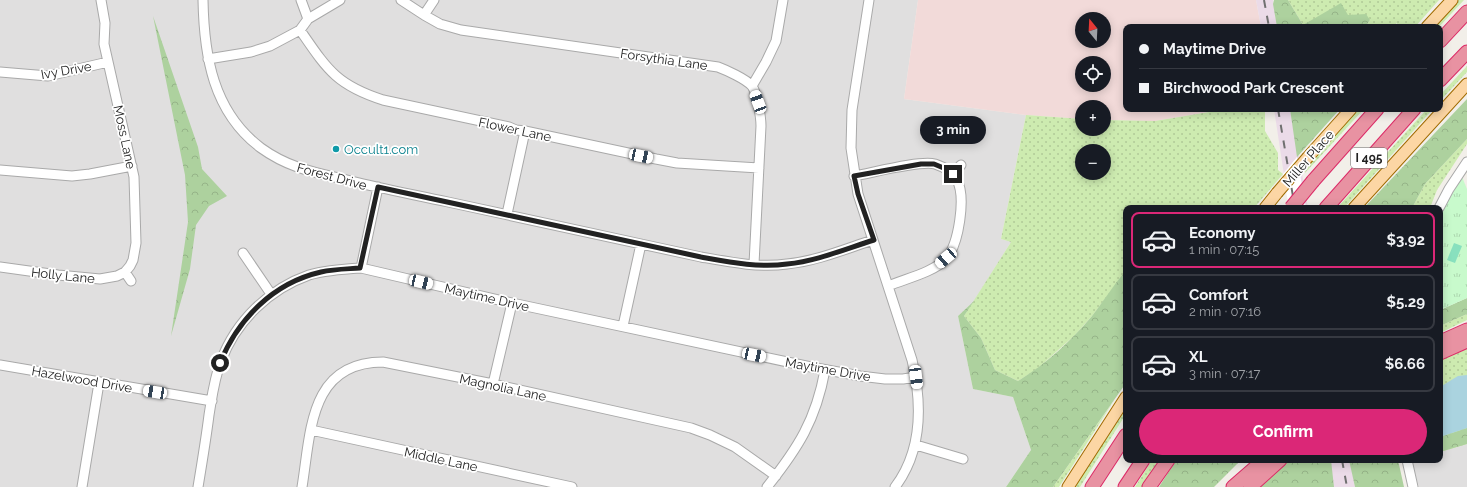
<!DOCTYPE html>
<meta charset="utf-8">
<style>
:root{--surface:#171b24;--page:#242831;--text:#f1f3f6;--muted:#9ea1a6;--line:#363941;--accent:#db2777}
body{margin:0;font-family:Raleway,sans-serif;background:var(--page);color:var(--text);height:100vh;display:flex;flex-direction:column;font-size:15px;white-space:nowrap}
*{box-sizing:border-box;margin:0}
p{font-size:13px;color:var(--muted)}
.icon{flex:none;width:22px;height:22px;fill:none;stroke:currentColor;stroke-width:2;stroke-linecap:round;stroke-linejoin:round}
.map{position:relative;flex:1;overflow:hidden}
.drawer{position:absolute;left:1123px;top:205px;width:320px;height:258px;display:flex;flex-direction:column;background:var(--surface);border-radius:8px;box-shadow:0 2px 10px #0003}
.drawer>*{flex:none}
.hud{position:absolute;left:1123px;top:24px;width:320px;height:88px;border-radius:8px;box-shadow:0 2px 10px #0003;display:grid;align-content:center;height:88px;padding:0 16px;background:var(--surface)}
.needle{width:26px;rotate:342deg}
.buttons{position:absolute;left:1075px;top:12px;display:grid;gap:8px}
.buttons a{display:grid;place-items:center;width:36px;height:36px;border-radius:50%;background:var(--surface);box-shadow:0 2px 10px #0003;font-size:20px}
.end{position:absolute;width:18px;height:18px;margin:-9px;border:5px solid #222;background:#fff;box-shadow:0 0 0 2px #fff}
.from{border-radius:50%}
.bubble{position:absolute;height:28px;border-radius:14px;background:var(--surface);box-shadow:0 2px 10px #0003;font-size:13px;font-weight:700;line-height:28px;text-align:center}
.car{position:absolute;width:12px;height:24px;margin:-12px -6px;border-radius:5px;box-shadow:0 0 3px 1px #0007;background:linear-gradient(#fff 24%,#345 0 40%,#fff 0 76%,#345 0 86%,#fff 0)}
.hud b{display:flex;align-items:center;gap:14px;height:38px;font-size:15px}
.hud b+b{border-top:1px solid var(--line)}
.hud i{width:10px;height:10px;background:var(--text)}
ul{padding:7px 0 0;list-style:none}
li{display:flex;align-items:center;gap:12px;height:56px;margin:0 8px 6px;padding:0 8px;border:2px solid var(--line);border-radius:8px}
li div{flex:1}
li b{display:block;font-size:15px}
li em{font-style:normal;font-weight:700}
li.selected{border-color:var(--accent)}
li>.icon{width:36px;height:36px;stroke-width:1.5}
.button{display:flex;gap:8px;margin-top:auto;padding:8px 16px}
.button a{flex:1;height:46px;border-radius:24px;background:var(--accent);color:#fff;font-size:16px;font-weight:700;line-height:46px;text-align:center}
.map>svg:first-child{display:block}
</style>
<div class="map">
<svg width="1467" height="487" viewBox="0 0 1467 487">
<defs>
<pattern id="grass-dots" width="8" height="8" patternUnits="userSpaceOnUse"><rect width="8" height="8" fill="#cdebb0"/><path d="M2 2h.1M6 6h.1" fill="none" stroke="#b0c997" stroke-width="1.8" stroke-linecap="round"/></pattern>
<pattern id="forest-crowns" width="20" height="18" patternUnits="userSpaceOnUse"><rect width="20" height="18" fill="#add19e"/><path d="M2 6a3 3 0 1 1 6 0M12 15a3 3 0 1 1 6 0" fill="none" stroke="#95b388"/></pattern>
<pattern id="park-tufts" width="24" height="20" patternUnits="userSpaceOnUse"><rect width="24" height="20" fill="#c8facc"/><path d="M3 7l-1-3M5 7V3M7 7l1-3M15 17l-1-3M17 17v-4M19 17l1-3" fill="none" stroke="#acd6af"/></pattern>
</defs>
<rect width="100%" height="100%" fill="#f2efe9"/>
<path fill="#e0dfdf" d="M 0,0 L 918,0 L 904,99 L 1026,115 L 1001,239 L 1011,242 L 974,301 L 958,316 L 973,389 L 1013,397 L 1031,450 L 1006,487 L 0,487 Z
M 1467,444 L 1467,487 L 1419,487 L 1411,460 L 1440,460 L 1440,452 Z"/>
<path fill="#f2dad9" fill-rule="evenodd" d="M 918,0 L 1256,0 L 1261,27 L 1126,27 L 1126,109 L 1227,109 L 1155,121 L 1104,120 L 1104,107 L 1082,107 L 1082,119 L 1026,115 L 904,99 ZM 1082,19 L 1104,19 L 1104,41 L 1082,41 ZM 1082,63 L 1104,63 L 1104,85 L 1082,85 Z"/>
<path fill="#ebdbe8" d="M 1256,0 L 1273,0 L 1277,27 L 1261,27 Z
M 1274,109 L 1291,109 L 1308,208 L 1289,208 Z
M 1328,460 L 1350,460 L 1355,487 L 1332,487 Z"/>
<path fill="url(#grass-dots)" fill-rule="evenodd" d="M 1288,0 L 1439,0 L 1415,27 L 1397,27 L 1397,23 L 1392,27 L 1365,27 L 1370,20 L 1303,25 Z
M 1457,0 L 1464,0 L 1439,27 L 1433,27 Z
M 1467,66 L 1467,72 L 1440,101 L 1440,95 Z
M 1227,109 L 1265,109 L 1265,131 L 1278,153 L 1278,170 L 1283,174 L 1254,208 L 1126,208 L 1126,271 L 1092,316 L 1074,336 L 1037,369 L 1018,381 L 995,370 L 981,338 L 964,316 L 1011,242 L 1001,239 L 1026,115 L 1082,119 L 1082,129 L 1104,129 L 1104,120 L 1155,121 ZM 1082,151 L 1104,151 L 1104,173 L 1082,173 Z
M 1357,109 L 1364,109 L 1305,173 L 1305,169 Z
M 1427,109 L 1433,109 L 1344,208 L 1337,208 Z
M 1467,139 L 1467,144 L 1437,190 L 1430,208 L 1412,208 L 1425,184 Z
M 1467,314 L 1467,320 L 1440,333 L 1440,326 Z
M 1467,345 L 1467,444 L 1440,452 L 1440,358 Z
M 1115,399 L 1059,487 L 1053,487 Z
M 1126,409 L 1126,414 L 1080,487 L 1074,487 Z
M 1152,460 L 1160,460 L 1143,487 L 1135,487 Z"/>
<path fill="url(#forest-crowns)" d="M 1274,0 L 1288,0 L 1303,25 L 1341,3 L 1348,15 L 1366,14 L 1370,20 L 1365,27 L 1277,27 L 1273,4 Z
M 153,16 L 198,147 L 202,169 L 227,196 L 209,206 L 196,225 L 190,269 L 171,336 L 188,222 L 185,175 Z
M 1467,99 L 1467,139 L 1425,184 L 1412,208 L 1364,208 Z
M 1290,109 L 1340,109 L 1297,157 Z
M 1126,271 L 1126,383 L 1053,487 L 1006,487 L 1031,450 L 1013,397 L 973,389 L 958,316 L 974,301 L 964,316 L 981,338 L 995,370 L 1018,381 C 1046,364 1071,341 1092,316 C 1104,301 1113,285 1126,271 Z
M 1467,298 L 1467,314 L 1440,326 L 1440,310 Z
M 1467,428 L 1467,444 L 1440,452 L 1440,437 Z
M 1176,460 L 1241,460 L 1214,487 L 1159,487 Z
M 1286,460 L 1331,460 L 1334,487 L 1259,487 Z
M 1349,460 L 1398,460 L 1404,487 L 1355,487 Z"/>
<path fill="url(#park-tufts)" d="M 1460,172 L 1467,189 L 1467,298 L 1440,310 L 1440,208 Z"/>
<path fill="#88e0be" d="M 1454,243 L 1462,246 L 1455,263 L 1447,260 Z"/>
<path fill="#aad3df" d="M 1467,375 L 1467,428 L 1440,437 L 1440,387 L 1458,376 Z"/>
<path fill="#fff" d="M 1297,157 L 1306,208 L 1289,208 L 1283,174 Z"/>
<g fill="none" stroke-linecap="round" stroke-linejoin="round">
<g stroke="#a9a9a9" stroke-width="11">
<path id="minor" d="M 203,0 C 204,56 213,112 261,148 C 290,169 318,173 351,181 C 383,189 416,195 448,202 C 533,220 617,239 701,257 C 729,262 759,268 787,264 C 817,261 845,249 873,240
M 301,0 L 308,19
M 401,0 L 424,15 L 440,24 L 461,30 L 718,67 C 726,70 746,79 752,86 C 757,93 761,117 761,126 L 754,264
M 869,0 L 852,110 L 851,148 L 858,194 L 912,360 C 922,403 923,450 895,487
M 424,15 L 434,0
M 300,30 C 327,69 336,85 383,100 L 509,127 L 516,130 L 525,131 L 656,159 L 677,163 L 759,168
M 208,59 L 251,52 L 270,46 L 300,30 L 308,19 L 340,0
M 0,72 L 48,76 L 108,62
M 752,86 L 766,62 L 776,41 L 783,0
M 0,170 L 72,176 L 90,174 L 132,166
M 953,174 L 961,165
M 854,176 C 872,173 920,160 935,164 C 944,167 953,172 957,180 C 966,197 959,244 946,259 C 932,273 907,278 888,286
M 1439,208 L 1449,189 L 1467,162
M 507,214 L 525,131
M 243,253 L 271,294
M 0,267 L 58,275 L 100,279 L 117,276 L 125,272 L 130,266 L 133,260 L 136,243 L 134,177 L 104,44 L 105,23 L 101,0
M 361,268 L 378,187
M 125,272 L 131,281
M 623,326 L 641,244
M 0,365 L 212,401
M 493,384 L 512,303
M 311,430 L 572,487
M 916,445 L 963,459
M 1407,460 L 1413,487
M 82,487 L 99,383
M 198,487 C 202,463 206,439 209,415 C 212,397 214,379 221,361 C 236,321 269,289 309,275 C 326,270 343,269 361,268 L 512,303 L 811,367 L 860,376 L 885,379 L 903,379 L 916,377
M 302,487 C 311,432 309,362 383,362 L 493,384 L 691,428 L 710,435 L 735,447 L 776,476
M 767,487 C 798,448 816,420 825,370"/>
</g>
<g stroke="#a06b00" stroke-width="13">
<path id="major" d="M 1427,27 L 1452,0
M 1308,157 L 1351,109
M 1265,208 L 1277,193
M 1354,208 L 1467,84
M 1068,487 L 1126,397"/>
</g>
<g stroke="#dc2a67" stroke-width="15">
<path id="highway" d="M 1440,41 L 1467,12
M 1440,80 L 1467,52
M 1313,181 L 1377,109
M 1326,208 L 1414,109
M 1440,342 L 1467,330
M 1440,353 L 1467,341
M 1092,487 L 1126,435
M 1125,487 L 1143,460
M 1149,487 L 1168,460
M 1233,487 L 1264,460
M 1250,487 L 1280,460"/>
</g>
<use href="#minor" stroke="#fff" stroke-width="9"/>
<use href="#major" stroke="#fcd6a4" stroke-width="11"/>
<use href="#highway" stroke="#e892a2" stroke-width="13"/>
<path stroke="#707070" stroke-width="2" stroke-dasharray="8 8" stroke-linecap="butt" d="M 1264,0 L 1269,27
M 1278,109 L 1295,208
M 1342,460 L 1347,487"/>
<g stroke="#a06b00" stroke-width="13" stroke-linecap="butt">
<path id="major-bridge" d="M 1277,193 L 1308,157"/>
</g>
<g stroke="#dc2a67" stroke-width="15" stroke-linecap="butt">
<path id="highway-bridge" d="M 1291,208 L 1313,181"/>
</g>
<use href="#major-bridge" stroke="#fcd6a4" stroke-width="11"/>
<use href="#highway-bridge" stroke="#e892a2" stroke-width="13"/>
</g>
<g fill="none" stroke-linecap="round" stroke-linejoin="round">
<path stroke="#222" stroke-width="5" d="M 220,363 C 238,319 273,283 321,272 C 334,269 347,269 360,268 L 378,187 L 701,257 C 729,262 759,268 787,264 C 817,261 845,249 874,240 L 858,194 L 854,176 L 921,164 L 934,164 L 946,169 L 953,174"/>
</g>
<circle fill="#0f9aa8" stroke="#fff" stroke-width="1.5" cx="336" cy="149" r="4"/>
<g text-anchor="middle" stroke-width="3.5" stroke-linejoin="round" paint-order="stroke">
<rect fill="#fff" stroke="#646464" stroke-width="1" x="1351" y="148" width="36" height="20" rx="3"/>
<g font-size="12" font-weight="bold" fill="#222">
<text x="1369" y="162">I 495</text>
</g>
<g font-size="13" fill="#222" stroke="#fff">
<text transform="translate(664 59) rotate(8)" y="5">Forsythia Lane</text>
<text transform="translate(66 70) rotate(-10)" y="5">Ivy Drive</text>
<text transform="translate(515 129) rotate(12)" y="5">Flower Lane</text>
<text transform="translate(125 137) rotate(78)" y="5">Moss Lane</text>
<text transform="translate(1308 158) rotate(-49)" y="5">Miller Place</text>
<text transform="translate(332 176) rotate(15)" y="5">Forest Drive</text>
<text transform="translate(63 275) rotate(6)" y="5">Holly Lane</text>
<text transform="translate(487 297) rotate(13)" y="5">Maytime Drive</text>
<text transform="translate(828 369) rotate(10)" y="5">Maytime Drive</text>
<text transform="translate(82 379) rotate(10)" y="5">Hazelwood Drive</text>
<text transform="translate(503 387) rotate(12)" y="5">Magnolia Lane</text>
<text transform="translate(441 459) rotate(12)" y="5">Middle Lane</text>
</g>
<g font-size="13" fill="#0d838f" stroke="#fff" text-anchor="start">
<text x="344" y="154">Occult1.com</text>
</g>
</g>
</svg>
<div class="buttons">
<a><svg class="needle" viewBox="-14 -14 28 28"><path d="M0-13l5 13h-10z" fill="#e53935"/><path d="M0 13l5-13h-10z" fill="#9ea1a6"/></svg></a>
<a><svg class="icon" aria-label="locate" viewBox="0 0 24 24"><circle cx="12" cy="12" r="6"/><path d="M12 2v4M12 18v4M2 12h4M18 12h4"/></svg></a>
<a>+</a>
<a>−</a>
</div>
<i class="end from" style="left:220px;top:363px"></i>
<i class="end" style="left:953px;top:174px"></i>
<div class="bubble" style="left:920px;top:116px;width:66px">3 min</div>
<i class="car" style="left:758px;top:102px;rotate:340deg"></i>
<i class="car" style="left:641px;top:156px;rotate:102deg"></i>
<i class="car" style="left:946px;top:258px;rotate:229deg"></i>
<i class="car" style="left:421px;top:282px;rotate:103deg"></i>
<i class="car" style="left:754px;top:355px;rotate:102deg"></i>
<i class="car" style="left:916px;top:377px;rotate:173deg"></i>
<i class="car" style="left:155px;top:392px;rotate:279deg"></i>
<div class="hud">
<b><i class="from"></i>Maytime Drive</b>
<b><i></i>Birchwood Park Crescent</b>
</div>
<section class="drawer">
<ul>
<li class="selected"><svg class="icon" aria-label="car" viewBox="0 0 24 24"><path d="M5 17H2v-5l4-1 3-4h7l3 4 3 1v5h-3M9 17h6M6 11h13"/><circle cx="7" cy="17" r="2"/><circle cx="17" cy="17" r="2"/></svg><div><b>Economy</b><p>1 min · 07:15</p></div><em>$3.92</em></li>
<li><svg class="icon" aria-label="car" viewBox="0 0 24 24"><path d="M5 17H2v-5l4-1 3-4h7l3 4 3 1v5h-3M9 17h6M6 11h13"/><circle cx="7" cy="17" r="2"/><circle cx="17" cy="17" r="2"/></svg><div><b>Comfort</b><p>2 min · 07:16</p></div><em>$5.29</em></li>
<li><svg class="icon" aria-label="car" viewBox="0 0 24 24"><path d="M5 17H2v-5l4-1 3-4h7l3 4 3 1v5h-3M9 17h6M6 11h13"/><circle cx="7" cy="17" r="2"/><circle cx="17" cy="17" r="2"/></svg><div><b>XL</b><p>3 min · 07:17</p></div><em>$6.66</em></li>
</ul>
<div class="button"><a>Confirm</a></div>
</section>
</div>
